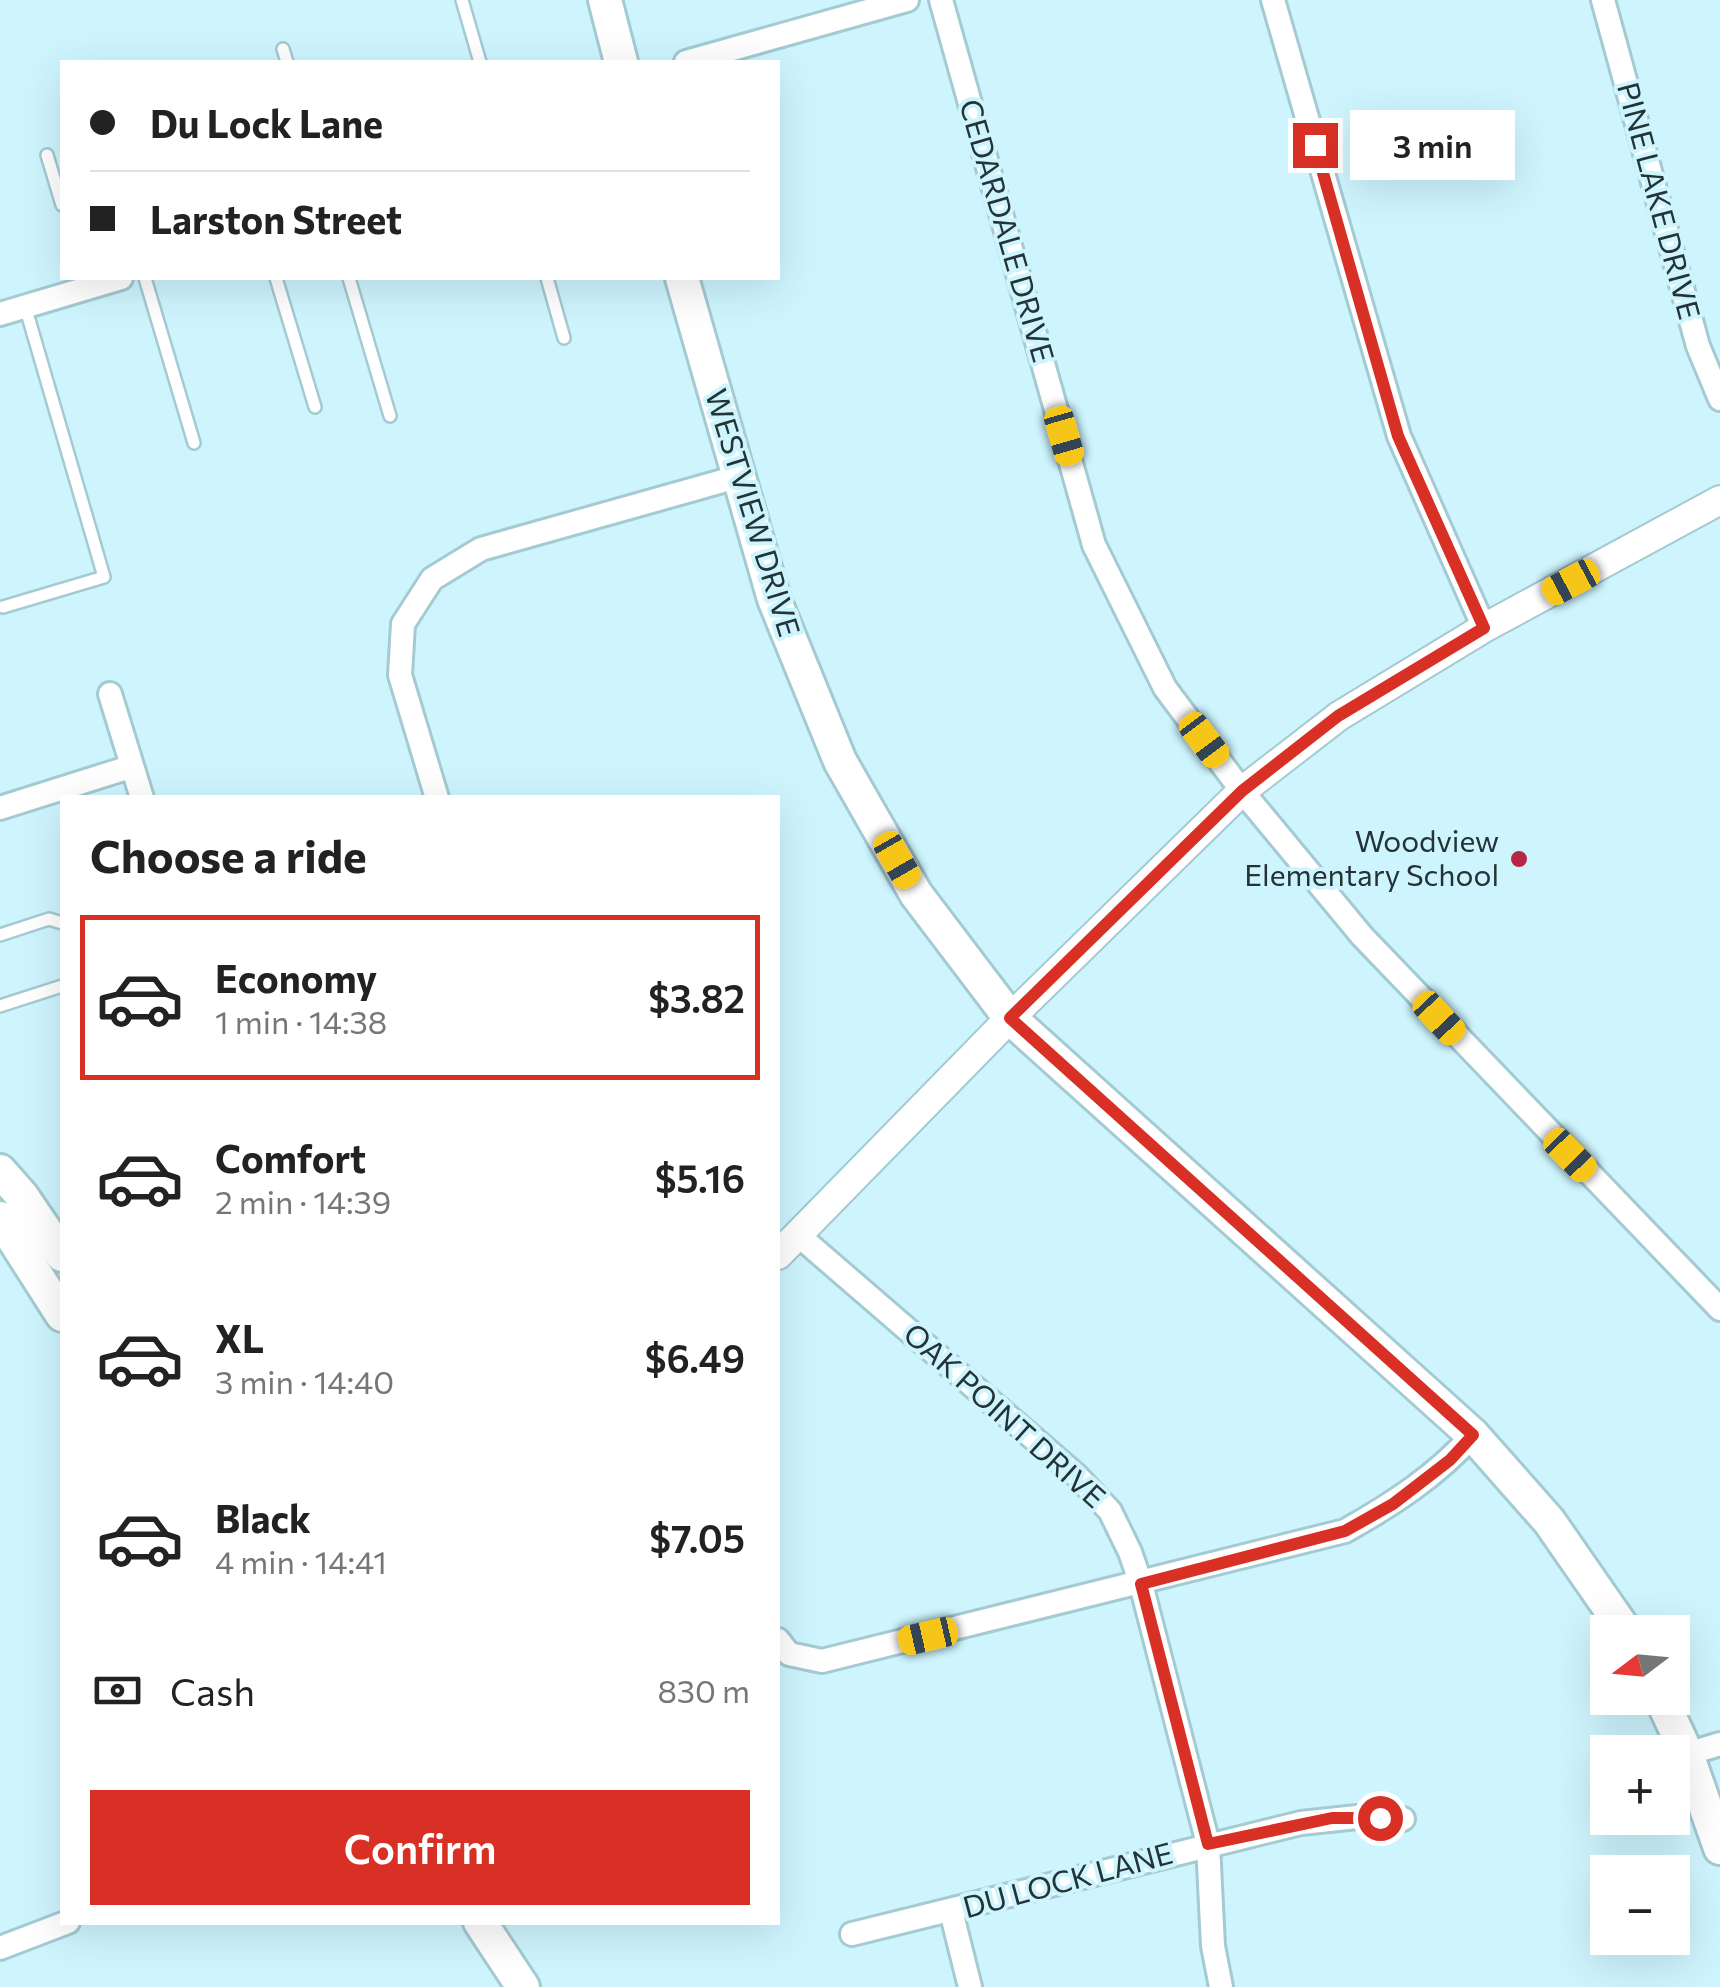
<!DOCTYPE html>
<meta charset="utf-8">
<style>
:root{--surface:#fff;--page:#f2f2f2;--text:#222;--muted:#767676;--line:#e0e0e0;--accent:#d93025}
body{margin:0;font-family:Commissioner,sans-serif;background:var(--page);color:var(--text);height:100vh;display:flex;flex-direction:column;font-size:38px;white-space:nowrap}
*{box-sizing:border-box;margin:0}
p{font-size:32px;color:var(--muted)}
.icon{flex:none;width:55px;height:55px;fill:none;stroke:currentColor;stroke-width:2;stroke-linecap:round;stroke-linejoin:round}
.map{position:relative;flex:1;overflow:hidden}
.drawer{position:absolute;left:60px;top:795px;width:720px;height:1130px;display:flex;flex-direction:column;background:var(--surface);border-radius:0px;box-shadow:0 10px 40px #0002}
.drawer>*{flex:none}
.banner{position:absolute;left:60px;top:60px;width:720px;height:220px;border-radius:0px;box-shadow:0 10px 40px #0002;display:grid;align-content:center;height:220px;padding:0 30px;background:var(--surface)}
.needle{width:65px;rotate:254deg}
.tools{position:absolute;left:1590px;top:1615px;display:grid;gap:20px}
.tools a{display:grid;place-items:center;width:100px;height:100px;border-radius:0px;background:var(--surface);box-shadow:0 10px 40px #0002;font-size:50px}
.end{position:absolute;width:45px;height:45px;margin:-22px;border:12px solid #d93025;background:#fff;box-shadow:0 0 0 5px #fff}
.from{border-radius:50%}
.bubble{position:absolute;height:70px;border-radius:0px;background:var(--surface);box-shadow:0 10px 40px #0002;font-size:32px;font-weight:600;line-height:70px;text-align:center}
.car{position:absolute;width:30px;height:60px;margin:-30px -15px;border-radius:12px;box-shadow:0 0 8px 2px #0007;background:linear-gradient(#f5c518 24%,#345 0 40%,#f5c518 0 76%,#345 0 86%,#f5c518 0)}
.banner b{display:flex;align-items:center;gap:35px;height:95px;font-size:38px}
.banner b+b{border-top:2px solid var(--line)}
.banner i{width:25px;height:25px;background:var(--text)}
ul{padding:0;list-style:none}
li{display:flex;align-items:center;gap:30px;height:165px;margin:0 20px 15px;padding:0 10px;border:5px solid transparent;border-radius:0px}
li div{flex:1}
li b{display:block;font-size:38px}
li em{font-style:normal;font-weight:600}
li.active{border-color:var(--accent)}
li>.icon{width:90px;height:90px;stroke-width:1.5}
h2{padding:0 30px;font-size:45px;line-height:120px}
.pay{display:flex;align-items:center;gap:25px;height:110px;padding:0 30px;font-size:38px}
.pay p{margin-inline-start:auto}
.action{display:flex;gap:20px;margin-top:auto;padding:20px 30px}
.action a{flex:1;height:115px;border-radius:0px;background:var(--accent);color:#fff;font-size:40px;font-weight:600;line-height:115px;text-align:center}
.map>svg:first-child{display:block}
</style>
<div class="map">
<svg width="1720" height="1987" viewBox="0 0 1720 1987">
<rect width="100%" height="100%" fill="#cef5fe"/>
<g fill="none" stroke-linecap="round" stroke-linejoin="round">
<g stroke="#a4cad2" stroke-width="16">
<path id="service" d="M 462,0 L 480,62
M 283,49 L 287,62
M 47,155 L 62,205
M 145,278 L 194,443
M 276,278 L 315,407
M 349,278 L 390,416
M 547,278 L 564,338
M 3,607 L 104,577 L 25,306
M 0,935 L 49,919 L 62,923
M 0,1006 L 62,986"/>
</g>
<g stroke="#a4cad2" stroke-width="28">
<path id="minor" d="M 941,0 L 1094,545 L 1165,688 L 1242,791 L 1362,936 L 1720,1309
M 1273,0 L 1399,436 L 1484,628
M 1603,0 L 1698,346 L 1720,399
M 686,62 L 907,0
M 0,314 L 121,278
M 110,694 L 142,798
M 437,798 L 400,675 L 403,624 L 432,579 L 481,549 L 737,477
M 0,808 L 130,767
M 798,1235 L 1076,1475 L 1110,1511 L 1130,1552 L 1141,1584 L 1208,1844 L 1213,1946 L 1221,1987
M 778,1640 L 789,1654 L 822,1661 L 1345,1531 C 1393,1504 1436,1476 1473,1435
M 1687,1754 L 1720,1744
M 951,1911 L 970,1987
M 852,1934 L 1301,1823 L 1357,1817 L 1403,1819
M 0,1948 L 68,1922"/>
</g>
<g stroke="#a4cad2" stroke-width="32">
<path id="tertiary" d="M 778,1255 L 1010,1018 L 1242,791 L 1339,716 L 1484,628 L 1720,500"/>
</g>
<g stroke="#a4cad2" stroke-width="38">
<path id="secondary" d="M 605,0 L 621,62
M 682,278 L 774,599 L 840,761 L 916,894 L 1010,1018 L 1473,1435 L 1549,1521 L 1626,1632
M 0,1171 L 22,1196 L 62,1255
M 0,1218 L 62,1315
M 1661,1698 L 1687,1754 L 1720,1848
M 480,1922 L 523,1987"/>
</g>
<use href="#service" stroke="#fff" stroke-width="11"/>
<use href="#minor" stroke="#fff" stroke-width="22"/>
<use href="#tertiary" stroke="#fff" stroke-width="28"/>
<use href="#secondary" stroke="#fff" stroke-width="32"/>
</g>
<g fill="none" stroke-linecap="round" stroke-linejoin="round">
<path stroke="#d93025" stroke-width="12" d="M 1315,145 L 1398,436 L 1484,628 L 1338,716 L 1242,791 L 1010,1018 L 1473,1435 L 1450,1460 L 1393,1504 L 1345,1531 L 1141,1584 L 1208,1844 L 1332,1818 L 1380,1818"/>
</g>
<circle fill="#b72645" stroke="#cef5fe" stroke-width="4" cx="1519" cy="859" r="10"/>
<g text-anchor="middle" stroke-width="8" stroke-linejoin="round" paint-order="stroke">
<g font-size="30" fill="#243336" stroke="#cef5fe">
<text transform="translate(1658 201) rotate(75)" y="10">PINE LAKE DRIVE</text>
<text transform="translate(1006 231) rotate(74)" y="10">CEDARDALE DRIVE</text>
<text transform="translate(752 513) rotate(73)" y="10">WESTVIEW DRIVE</text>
<text transform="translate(1004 1416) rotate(42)" y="10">OAK POINT DRIVE</text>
<text transform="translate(1068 1881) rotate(-15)" y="10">DU LOCK LANE</text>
</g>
<g font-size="30" fill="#243336" stroke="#cef5fe" text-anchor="end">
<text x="1499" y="852">Woodview<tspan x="1499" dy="34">Elementary School</tspan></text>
</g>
</g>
</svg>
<div class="tools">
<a><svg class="needle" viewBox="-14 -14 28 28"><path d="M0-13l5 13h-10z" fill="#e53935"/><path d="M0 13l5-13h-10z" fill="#767676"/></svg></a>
<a>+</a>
<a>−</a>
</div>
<i class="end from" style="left:1380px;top:1818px"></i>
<i class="end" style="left:1315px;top:145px"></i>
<div class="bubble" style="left:1350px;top:110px;width:165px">3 min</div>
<i class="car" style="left:1064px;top:436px;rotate:164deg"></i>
<i class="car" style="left:1571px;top:582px;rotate:242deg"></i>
<i class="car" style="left:1204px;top:740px;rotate:143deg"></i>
<i class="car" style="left:897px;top:860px;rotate:150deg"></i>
<i class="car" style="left:1439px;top:1018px;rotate:137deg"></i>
<i class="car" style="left:1570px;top:1155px;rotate:136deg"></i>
<i class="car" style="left:928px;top:1636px;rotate:257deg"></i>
<div class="banner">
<b><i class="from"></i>Du Lock Lane</b>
<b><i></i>Larston Street</b>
</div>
<section class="drawer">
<h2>Choose a ride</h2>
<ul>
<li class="active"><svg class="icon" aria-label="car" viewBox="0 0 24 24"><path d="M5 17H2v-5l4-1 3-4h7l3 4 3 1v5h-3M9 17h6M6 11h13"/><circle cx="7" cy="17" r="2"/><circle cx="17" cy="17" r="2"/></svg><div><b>Economy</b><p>1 min · 14:38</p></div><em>$3.82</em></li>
<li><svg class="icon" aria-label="car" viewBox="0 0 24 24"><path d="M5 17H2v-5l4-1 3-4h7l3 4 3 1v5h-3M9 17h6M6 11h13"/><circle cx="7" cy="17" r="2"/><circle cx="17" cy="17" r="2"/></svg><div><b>Comfort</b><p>2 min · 14:39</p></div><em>$5.16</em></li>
<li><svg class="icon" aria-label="car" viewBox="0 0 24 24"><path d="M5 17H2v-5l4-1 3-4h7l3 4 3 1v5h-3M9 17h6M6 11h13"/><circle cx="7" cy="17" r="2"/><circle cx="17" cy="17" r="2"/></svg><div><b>XL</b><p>3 min · 14:40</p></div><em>$6.49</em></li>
<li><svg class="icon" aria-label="car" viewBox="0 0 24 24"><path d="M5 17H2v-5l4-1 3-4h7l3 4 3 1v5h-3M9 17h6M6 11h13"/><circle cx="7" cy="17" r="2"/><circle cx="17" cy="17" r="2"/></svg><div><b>Black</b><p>4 min · 14:41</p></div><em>$7.05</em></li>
</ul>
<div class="pay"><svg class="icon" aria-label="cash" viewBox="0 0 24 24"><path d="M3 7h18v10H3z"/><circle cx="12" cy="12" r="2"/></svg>Cash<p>830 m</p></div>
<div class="action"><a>Confirm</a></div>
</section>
</div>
